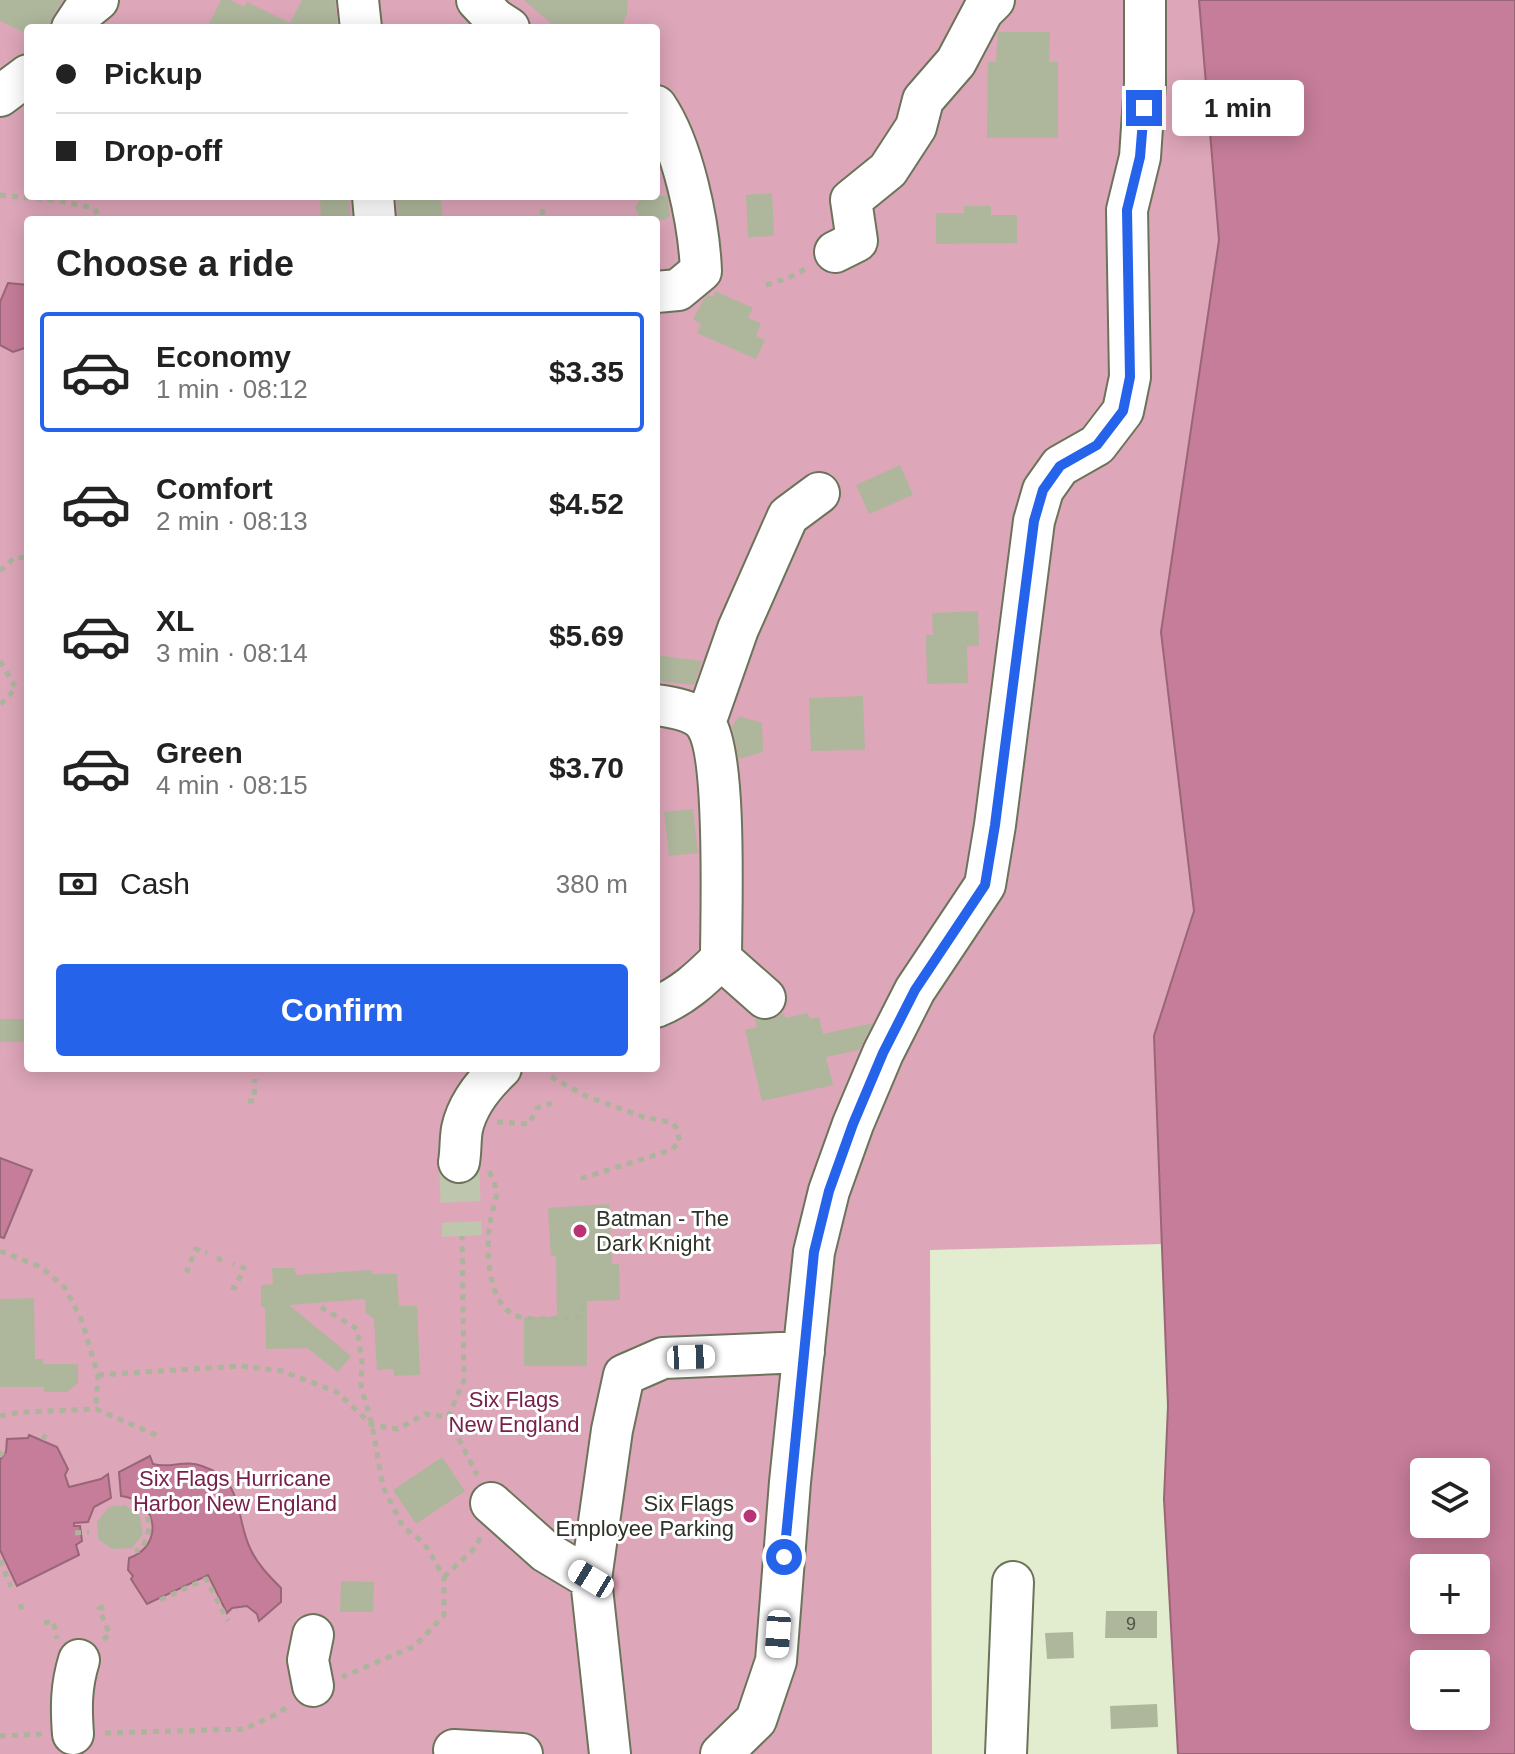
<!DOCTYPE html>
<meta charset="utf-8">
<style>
:root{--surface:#fff;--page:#f6f6f6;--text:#222;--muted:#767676;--line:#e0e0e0;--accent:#2563eb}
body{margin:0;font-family:Helvetica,sans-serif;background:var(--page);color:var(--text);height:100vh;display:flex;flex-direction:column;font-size:30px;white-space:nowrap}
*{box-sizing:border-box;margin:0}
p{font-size:26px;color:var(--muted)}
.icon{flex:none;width:44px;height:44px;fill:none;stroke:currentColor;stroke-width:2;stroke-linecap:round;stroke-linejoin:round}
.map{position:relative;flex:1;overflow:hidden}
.side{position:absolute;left:24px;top:216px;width:636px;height:856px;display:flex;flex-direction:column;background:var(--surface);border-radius:8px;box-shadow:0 4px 20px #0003}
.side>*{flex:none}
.top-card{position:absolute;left:24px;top:24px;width:636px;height:176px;border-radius:8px;box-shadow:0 4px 20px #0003;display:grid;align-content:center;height:176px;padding:0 32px;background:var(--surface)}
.controls{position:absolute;left:1410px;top:1458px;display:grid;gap:16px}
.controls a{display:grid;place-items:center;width:80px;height:80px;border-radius:8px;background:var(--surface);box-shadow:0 4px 20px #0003;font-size:40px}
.end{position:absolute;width:36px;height:36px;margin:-18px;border:10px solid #2563eb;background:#fff;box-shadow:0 0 0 4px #fff}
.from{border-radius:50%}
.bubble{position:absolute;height:56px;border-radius:8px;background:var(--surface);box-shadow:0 4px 20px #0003;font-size:26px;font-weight:700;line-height:56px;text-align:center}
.car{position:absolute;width:24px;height:48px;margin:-24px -12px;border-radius:10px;box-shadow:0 0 6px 2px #0007;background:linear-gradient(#fff 24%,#345 0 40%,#fff 0 76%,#345 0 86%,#fff 0)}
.top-card b{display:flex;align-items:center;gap:28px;height:76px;font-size:30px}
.top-card b+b{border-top:2px solid var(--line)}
.top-card i{width:20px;height:20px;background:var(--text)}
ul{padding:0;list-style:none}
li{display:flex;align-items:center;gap:24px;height:120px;margin:0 16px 12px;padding:0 16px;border:4px solid transparent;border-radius:8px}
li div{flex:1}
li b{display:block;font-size:30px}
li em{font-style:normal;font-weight:700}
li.selected{border-color:var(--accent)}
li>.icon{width:72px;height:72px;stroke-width:1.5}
h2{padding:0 32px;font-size:36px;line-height:96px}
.pay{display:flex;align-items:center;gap:20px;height:88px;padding:0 32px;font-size:30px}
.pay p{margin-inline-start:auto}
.action{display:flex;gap:16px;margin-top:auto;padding:16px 32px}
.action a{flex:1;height:92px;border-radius:8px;background:var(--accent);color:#fff;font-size:32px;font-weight:700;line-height:92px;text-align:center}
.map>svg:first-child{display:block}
</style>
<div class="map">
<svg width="1515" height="1754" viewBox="0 0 1515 1754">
<rect width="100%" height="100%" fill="#e2eccf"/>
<path fill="#dda6b9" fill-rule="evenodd" d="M 0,0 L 1199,0 L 1219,240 L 1161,632 L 1194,911 L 1154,1036 L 1162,1244 L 930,1250 L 932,1754 L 0,1754 ZM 28,28 L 656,28 L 656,196 L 28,196 ZM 28,220 L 656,220 L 656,1068 L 28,1068 Z"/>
<path fill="#c67d99" stroke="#967" stroke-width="2" fill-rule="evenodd" d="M 1199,0 L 1515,0 L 1515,1754 L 1178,1754 L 1164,1499 L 1168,1406 L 1154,1036 L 1194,911 L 1161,632 L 1219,240 ZM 1476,1472 L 1476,1524 L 1424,1524 L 1424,1472 ZM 1424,1568 L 1476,1568 L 1476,1620 L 1424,1620 ZM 1424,1664 L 1476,1664 L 1476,1716 L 1424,1716 Z
M 8,283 L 28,285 L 28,347 L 13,352 L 0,345 L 0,302 Z
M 0,1158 L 32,1170 L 4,1238 L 0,1237 Z
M 29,1435 L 57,1447 L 68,1469 L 65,1475 L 69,1487 L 101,1479 L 108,1474 L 111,1498 L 94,1507 L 88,1522 L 74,1523 L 74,1526 L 80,1526 L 82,1541 L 76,1545 L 79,1555 L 17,1586 L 0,1550 L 0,1460 L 6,1452 L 7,1439 L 28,1438 Z
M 150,1456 L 153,1464 C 170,1469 185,1459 202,1466 C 245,1480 235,1517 250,1548 C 257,1564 269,1576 281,1588 L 281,1602 L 259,1621 L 257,1614 L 247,1606 L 232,1608 L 227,1613 L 208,1575 L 147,1604 L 131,1579 L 133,1576 L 128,1570 L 129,1558 C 163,1547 160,1501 121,1496 L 119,1472 Z"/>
<path fill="#aeb79c" d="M 0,0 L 63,0 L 53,15 L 49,28 L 28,28 L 28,34 L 0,21 Z
M 221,0 L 230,0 L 244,7 L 247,2 L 290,23 L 302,0 L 335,0 L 338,28 L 207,28 Z
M 524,0 L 628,0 L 627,14 L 621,28 L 556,28 Z
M 998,32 L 1050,32 L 1049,62 L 1058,62 L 1058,138 L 987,138 L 988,62 L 996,62 Z
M 772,193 L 774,236 L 748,237 L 746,195 Z
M 320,196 L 350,196 L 350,220 L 321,220 Z
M 396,196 L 440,196 L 443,220 L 398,220 Z
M 642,196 L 667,196 L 670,216 L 665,220 L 641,220 L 635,208 Z
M 964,206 L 991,206 L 991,215 L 1017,215 L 1017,243 L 936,244 L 936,213 L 964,213 Z
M 715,291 L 753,308 L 748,318 L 761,323 L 756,336 L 765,340 L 756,359 L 697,333 L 701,324 L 693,319 L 704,299 L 708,295 L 713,297 Z
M 900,465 L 913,495 L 869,514 L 856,485 Z
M 978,611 L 979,646 L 967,646 L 968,683 L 927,684 L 926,635 L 933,635 L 932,613 Z
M 656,655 L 702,661 L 694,685 L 656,681 Z
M 863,696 L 865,750 L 811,751 L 809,698 Z
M 739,716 L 762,723 L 763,752 L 739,759 L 732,726 Z
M 693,809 L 698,853 L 669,856 L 664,812 Z
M 784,1013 L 785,1018 L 808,1013 L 810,1019 L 819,1017 L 823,1034 L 873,1023 L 859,1050 L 826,1057 L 833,1085 L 762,1101 L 745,1030 L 757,1027 L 755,1019 L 772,1020 Z
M 0,1019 L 28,1019 L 28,1042 L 0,1042 Z
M 609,1204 L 612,1264 L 619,1264 L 620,1300 L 587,1301 L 587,1366 L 524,1366 L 524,1317 L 557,1317 L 556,1256 L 551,1256 L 548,1208 Z
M 272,1268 L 295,1268 L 296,1275 L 372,1270 L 372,1274 L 397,1274 L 399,1306 L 417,1306 L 420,1375 L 394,1376 L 394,1369 L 377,1370 L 374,1319 L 366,1313 L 365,1299 L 289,1305 L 351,1356 L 338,1372 L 307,1348 L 266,1349 L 265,1307 L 261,1307 L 261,1285 L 273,1284 Z
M 34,1298 L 35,1359 L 43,1359 L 43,1364 L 78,1364 L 78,1383 L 67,1392 L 44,1392 L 44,1387 L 0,1387 L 0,1299 Z
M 442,1457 L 465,1491 L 416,1524 L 393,1490 Z
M 125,1505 L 140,1516 L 143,1534 L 132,1548 L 112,1549 L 98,1539 L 97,1522 L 109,1507 Z
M 341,1581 L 374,1582 L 373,1612 L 340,1612 Z
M 1106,1611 L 1157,1611 L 1157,1638 L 1105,1638 Z
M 1073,1632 L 1074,1658 L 1047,1659 L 1045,1633 Z
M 1157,1704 L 1158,1727 L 1111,1729 L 1110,1706 Z"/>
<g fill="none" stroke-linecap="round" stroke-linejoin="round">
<path stroke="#bec7ad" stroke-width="40" stroke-dasharray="40 20" stroke-linecap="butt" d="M 459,1162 L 462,1236"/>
<g stroke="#6b745a" stroke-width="44">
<path id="minor" d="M 358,0 L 361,28
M 477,0 L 495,19 L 509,28
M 72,28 L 82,13 L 98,0
M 0,96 L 28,75
M 656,106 C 683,145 699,223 701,271 L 678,290 L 656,292
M 373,196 L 375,220
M 835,252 L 857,241 L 851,200 L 888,170 L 916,127 L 923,100 L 956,62 L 983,11 L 994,0
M 656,705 C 671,707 697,711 706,725 C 727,757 721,914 721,959 C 701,979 683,996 656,1007
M 705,723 L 738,629 L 788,516 L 819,493
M 721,959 L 765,998
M 459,1162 C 461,1151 460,1140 462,1129 C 467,1105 484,1084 501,1068
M 491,1503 L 546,1552 L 591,1579
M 313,1635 L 308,1660 L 313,1686
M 73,1734 C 71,1707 71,1686 79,1660
M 454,1750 L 522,1754
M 610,1754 L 591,1579 L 612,1430 L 624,1375 L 663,1358 L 804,1352
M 721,1754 L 756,1720 L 776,1661 L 790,1482 L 814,1252 L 829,1191 L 853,1124 L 883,1053 L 915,990 L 985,885 L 995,825 L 1034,521 L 1043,490 L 1060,466 L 1097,445 L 1123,411 L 1130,377 L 1127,210 L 1140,157 L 1145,83 L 1145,0
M 1006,1754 L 1013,1582"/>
</g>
<path stroke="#acb49c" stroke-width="5" stroke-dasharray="6 6" stroke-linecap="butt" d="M 0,195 L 59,201 L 94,208 L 101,220
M 542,209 L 543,217
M 766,285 L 788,278 L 809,267
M 0,571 L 15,557 L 28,558
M 0,661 L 16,688 L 0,705
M 326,1071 L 327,1068
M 551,1077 L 586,1096 L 643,1117 L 671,1122 L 676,1127 L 680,1142 L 671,1150 L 583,1178 L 584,1182
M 248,1101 L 254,1101 L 255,1079
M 497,1122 L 529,1124 L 537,1108 L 552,1103
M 489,1171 C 501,1196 496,1193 491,1218 C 485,1244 486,1309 520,1317 C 539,1321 562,1317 582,1317 L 582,1301
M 0,1251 L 41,1267 L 65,1288 L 82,1321 L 98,1375 L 96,1409
M 217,1258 L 220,1259 L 219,1262
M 190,1271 L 187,1270 L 196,1249 L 207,1253
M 231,1287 L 235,1288 L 244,1268 L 233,1264
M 321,1307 L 357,1329 L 362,1361 L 361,1386 L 372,1425 L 383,1487 L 403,1527 L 424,1543 L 444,1577 L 444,1615 L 415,1646 L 342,1677
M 98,1375 L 241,1366 L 282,1371 L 337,1392 L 372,1425 L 398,1429 L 425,1414 L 448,1417 L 464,1380 L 462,1236
M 0,1416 L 22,1412 L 96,1409 L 161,1437
M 448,1417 L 477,1475
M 43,1440 L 46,1433
M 0,1456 L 3,1452
M 131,1500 C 153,1510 153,1532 140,1550 L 135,1551
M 75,1533 L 89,1532
M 0,1560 L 11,1587
M 444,1577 L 477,1546 L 480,1537
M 160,1600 L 206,1579 L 228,1621
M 20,1604 L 23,1612
M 44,1623 L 53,1621 L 57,1639
M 103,1639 L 110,1635 L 99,1609 L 108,1604
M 105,1733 L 244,1729 L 279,1713 L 289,1705
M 0,1736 L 43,1734"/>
<use href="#minor" stroke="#fff" stroke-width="40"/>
</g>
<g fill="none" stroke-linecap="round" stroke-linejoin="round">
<path stroke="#2563eb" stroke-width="10" d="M 784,1557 L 814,1252 L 829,1191 L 853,1124 L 883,1053 L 915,990 L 985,885 L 995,825 L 1034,521 L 1043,490 L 1060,466 L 1097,445 L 1123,411 L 1130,377 L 1127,210 L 1140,157 L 1144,108"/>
</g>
<g fill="#ba3374" stroke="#fff" stroke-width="3">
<circle cx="580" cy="1231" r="8"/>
<circle cx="750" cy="1516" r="8"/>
</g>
<g text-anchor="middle" stroke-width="6" stroke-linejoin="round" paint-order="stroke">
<g font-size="18" fill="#4f5344">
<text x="1131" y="1630">9</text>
</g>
<g font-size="22" fill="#2f3227" stroke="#fff" text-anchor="start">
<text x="596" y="1226">Batman - The<tspan x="596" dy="25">Dark Knight</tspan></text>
<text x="734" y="1511" text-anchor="end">Six Flags<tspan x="734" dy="25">Employee Parking</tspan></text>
</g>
<g font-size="22" fill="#772049" stroke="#fff">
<text x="514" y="1407">Six Flags<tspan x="514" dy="25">New England</tspan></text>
<text x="235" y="1486">Six Flags Hurricane<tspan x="235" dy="25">Harbor New England</tspan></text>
</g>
</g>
</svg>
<div class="controls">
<a><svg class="icon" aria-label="layers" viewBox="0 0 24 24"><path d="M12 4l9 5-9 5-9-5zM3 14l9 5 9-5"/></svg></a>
<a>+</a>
<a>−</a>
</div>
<i class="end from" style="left:784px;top:1557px"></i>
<i class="end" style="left:1144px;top:108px"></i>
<div class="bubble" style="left:1172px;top:80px;width:132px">1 min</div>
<i class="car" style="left:691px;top:1357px;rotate:88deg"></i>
<i class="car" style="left:591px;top:1579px;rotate:301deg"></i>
<i class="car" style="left:778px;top:1634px;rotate:184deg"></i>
<div class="top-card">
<b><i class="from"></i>Pickup</b>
<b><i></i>Drop-off</b>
</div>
<section class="side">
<h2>Choose a ride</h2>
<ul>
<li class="selected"><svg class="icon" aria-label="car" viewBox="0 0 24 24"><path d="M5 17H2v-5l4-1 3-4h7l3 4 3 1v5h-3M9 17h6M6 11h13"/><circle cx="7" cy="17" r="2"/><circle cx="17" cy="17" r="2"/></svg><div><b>Economy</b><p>1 min · 08:12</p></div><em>$3.35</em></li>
<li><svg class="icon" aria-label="car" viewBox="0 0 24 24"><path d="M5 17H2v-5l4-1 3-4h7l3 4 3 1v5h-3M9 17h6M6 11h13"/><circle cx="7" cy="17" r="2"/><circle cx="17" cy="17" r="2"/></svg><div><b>Comfort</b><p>2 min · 08:13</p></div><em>$4.52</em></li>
<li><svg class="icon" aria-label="car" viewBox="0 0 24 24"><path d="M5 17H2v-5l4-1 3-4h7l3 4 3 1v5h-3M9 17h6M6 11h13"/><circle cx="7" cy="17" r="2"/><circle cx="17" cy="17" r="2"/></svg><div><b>XL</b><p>3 min · 08:14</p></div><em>$5.69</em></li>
<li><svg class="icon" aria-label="car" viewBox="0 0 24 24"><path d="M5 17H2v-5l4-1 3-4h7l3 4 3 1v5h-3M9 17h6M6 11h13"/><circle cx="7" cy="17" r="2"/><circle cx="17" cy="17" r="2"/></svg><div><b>Green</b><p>4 min · 08:15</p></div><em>$3.70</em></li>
</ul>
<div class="pay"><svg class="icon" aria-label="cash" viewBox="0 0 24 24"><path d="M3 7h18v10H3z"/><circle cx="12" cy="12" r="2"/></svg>Cash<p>380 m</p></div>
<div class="action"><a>Confirm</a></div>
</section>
</div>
